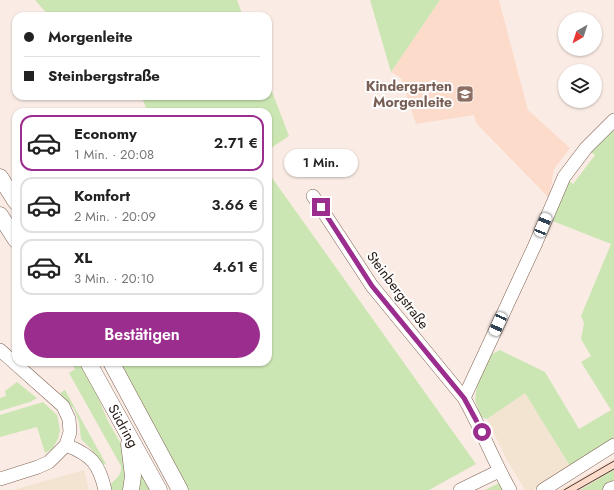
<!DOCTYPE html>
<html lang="de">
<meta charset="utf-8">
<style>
:root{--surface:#fff;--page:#f6f6f6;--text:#222;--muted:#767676;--line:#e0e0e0;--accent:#9a2d8d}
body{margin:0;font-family:Jost,sans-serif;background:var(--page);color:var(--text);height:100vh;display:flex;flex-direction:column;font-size:15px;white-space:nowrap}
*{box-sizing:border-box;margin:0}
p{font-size:13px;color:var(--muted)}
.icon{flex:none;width:22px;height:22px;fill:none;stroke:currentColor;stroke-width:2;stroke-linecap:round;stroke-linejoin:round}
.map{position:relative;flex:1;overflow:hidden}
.side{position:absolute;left:12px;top:108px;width:260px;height:258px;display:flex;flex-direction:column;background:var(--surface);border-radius:12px;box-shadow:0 1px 3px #0004}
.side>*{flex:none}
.top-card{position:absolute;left:12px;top:12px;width:260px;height:88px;border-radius:12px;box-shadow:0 1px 3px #0004;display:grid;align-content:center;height:88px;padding:0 12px;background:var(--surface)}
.needle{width:26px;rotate:219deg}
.controls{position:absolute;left:558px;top:12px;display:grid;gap:8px}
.controls a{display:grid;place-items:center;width:44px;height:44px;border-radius:50%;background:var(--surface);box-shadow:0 1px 3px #0004;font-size:20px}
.end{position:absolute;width:18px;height:18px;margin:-9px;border:5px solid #9a2d8d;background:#fff;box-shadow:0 0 0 2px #fff}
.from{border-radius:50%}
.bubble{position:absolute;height:28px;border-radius:14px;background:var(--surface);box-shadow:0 1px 3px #0004;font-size:13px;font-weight:600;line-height:28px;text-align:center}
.car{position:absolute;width:12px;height:24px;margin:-12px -6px;border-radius:5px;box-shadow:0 0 3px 1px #0007;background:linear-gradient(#fff 24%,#345 0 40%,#fff 0 76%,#345 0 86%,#fff 0)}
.top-card b{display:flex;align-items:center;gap:14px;height:38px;font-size:15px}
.top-card b+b{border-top:1px solid var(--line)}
.top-card i{width:10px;height:10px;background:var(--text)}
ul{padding:7px 0 0;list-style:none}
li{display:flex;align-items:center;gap:12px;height:56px;margin:0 8px 6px;padding:0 4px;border:2px solid var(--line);border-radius:12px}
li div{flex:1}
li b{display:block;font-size:15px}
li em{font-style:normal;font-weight:600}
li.on{border-color:var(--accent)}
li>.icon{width:36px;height:36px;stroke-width:1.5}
.primary-button{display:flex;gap:8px;margin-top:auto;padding:8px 12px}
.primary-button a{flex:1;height:46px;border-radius:24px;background:var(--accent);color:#fff;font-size:16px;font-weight:600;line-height:46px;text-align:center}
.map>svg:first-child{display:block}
</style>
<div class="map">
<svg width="614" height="490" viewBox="0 0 614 490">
<rect width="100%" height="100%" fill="#faece5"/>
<path fill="#f3e3d1" d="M 525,393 L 570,466 L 533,490 L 525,490 L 507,460 L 487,419 Z
M 84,470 L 89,490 L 13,490 Z"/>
<path fill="#fddbca" d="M 440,0 L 499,0 L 528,110 L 570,148 L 554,169 L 549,198 L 476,123 L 474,115 L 416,124 L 401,78 L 391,72 Z
M 614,459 L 614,470 L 580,490 L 560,490 Z"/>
<path fill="#cce6b3" d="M 35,0 L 237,0 L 243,16 L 49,16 Z
M 370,0 L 440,0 L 391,72 Z
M 268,81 L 289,136 L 268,150 L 268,112 L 148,112 L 141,96 L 268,96 Z
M 614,124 L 614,439 L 570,466 L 525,393 L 487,419 L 481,417 L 475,400 L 478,378 L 488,356 L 500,350 L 545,372 L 579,429 L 611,410 L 581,362 L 591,356 L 581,339 L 584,323 L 581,316 L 611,244 L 550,220 L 567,179 L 573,184 L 595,155 L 588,150 Z
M 270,175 L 476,464 L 429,490 L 186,490 L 118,362 L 268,362 L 268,176 Z
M 71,362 L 82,362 L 88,373 L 108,421 L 126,453 L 126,490 L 109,490 C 110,479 122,480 121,466 L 69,373 L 75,369 Z
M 17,382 L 37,398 L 30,402 L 0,411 L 0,398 L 6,396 L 5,391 Z
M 65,390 L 106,464 L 102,465 L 96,454 L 81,439 L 79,422 L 74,409 L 60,393 Z
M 43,402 L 57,415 L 60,430 L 58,439 L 52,449 L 45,453 L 37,427 L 0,437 L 0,415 Z
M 614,470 L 614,482 L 602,490 L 580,490 Z
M 140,473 L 152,490 L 133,490 Z
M 499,483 L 506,490 L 485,490 Z"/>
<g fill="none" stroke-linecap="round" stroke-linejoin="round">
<g stroke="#7e6152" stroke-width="14">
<path id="minor" d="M 313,196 L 372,286 L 464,398
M 0,350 L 63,406 L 69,419 L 70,432 L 66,445 L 49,462 L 38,467 L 0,479
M 66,445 C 91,455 99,463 105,490
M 460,490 L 499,471
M 510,490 C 493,460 481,428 464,398 L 535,245 L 564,177 L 586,148 L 614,120
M 543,490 L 614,445"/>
</g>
<g stroke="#7e6152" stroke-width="17">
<g id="major">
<path d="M 0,177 L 16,202"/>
<path d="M 0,215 L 16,240"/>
<path id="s1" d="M 88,362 L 159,490"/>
<path d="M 111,362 L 180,490"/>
<path d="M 129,444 L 133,476 L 131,490"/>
<path d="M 611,490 L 614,489"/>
</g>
</g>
<use href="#minor" stroke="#fff" stroke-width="13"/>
<use href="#major" stroke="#fff" stroke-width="16"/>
<path stroke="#463a34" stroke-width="1" d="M 564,490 L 614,461
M 577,490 L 614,469"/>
</g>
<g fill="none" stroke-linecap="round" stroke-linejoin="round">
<path stroke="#9a2d8d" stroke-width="5" d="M 321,207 L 372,286 L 464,398 L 476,420 L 482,432"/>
</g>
<defs>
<g id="school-square" transform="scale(0.9)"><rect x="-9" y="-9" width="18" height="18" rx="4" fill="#8d6e63" stroke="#fdfdfd"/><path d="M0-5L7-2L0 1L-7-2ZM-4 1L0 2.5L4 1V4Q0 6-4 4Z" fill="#fff"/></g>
</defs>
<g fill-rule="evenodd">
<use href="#school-square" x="465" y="94"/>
</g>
<g text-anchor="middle" stroke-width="4" stroke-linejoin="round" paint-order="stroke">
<g font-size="14" font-weight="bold" fill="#785e54" stroke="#fdfdfd" text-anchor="end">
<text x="452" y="91">Kindergarten<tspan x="452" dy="16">Morgenleite</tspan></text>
</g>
<g font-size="14" fill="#241812" stroke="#fdfdfd">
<text transform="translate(398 290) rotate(53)" y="5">Steinbergstraße</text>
<text dy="5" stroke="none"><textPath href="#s1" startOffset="73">Südring</textPath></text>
</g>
</g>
</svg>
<div class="controls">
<a><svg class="needle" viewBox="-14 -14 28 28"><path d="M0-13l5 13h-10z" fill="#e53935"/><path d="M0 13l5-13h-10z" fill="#767676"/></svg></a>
<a><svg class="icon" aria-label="layers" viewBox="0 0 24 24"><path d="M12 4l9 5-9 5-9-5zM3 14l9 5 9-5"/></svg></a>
</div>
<i class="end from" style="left:482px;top:432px"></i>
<i class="end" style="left:321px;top:207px"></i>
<div class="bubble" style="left:284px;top:149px;width:74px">1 Min.</div>
<i class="car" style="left:543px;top:225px;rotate:22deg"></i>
<i class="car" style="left:498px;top:324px;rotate:204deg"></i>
<div class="top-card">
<b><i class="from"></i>Morgenleite</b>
<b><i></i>Steinbergstraße</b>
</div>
<section class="side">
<ul>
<li class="on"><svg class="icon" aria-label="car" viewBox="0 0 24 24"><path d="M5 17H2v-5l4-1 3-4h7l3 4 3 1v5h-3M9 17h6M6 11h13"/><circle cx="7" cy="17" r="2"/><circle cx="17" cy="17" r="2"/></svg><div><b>Economy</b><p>1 Min. · 20:08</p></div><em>2.71 €</em></li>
<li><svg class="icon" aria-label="car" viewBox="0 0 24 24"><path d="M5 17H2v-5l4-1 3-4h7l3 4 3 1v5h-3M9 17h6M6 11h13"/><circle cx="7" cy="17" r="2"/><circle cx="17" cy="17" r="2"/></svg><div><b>Komfort</b><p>2 Min. · 20:09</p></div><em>3.66 €</em></li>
<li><svg class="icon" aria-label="car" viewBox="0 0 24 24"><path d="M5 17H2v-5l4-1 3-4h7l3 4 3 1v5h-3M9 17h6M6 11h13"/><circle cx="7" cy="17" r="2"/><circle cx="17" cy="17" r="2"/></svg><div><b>XL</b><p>3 Min. · 20:10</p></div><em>4.61 €</em></li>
</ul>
<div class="primary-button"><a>Bestätigen</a></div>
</section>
</div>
